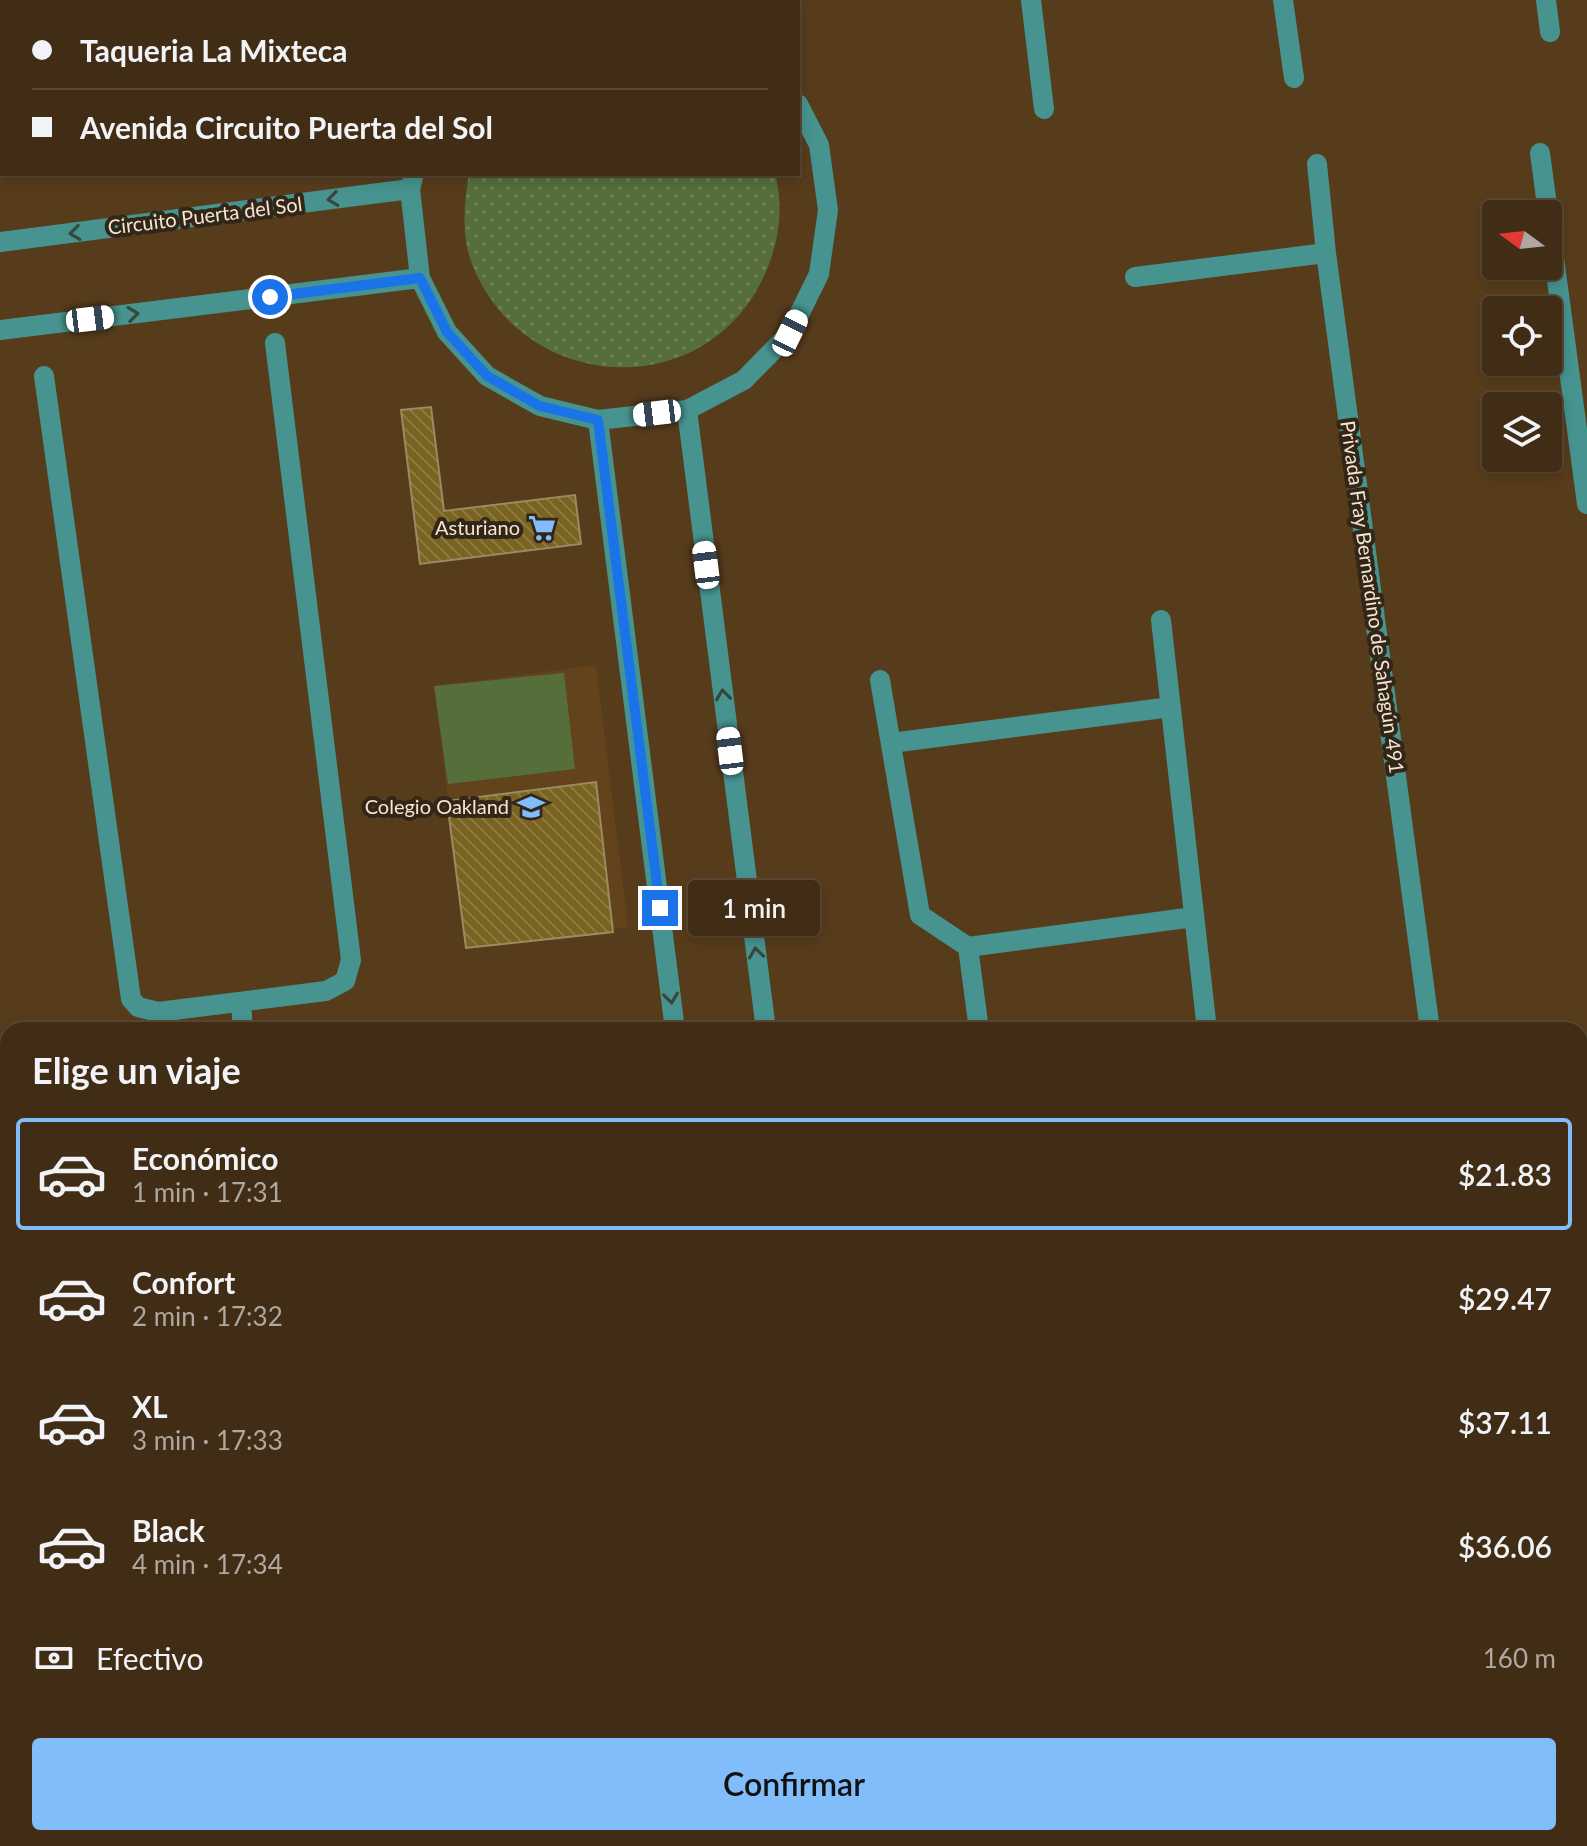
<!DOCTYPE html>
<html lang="es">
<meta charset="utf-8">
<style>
:root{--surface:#412d15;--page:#4c3922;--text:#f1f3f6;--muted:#aea8a0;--line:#5a4934;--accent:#81bdfa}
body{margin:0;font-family:Lato,sans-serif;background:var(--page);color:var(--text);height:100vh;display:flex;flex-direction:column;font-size:30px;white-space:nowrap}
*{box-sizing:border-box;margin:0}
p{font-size:26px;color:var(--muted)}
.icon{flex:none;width:44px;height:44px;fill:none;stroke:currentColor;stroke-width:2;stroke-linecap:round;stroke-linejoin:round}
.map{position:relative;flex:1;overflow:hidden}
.drawer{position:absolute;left:0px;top:1022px;width:1588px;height:824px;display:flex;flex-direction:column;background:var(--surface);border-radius:24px 24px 0 0;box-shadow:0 4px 12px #0003,0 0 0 2px var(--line)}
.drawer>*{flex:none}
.guide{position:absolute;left:0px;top:0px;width:800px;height:176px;box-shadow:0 4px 12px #0003,0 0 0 2px var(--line);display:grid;align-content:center;height:176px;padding:0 32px;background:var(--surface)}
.needle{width:52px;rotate:285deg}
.buttons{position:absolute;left:1482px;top:200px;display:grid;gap:16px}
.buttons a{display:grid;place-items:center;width:80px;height:80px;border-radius:8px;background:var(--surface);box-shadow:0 4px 12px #0003,0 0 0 2px var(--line);font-size:40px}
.end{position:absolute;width:36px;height:36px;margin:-18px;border:10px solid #1a73e8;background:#fff;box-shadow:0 0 0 4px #fff}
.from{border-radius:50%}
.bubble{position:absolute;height:56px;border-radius:8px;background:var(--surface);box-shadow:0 4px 12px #0003,0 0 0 2px var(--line);font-size:26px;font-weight:600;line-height:56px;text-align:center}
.car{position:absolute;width:24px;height:48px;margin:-24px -12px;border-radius:10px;box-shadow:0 0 6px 2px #0007;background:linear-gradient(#fff 24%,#345 0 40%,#fff 0 76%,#345 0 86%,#fff 0)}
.guide b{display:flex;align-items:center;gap:28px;height:76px;font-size:30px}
.guide b+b{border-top:2px solid var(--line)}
.guide i{width:20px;height:20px;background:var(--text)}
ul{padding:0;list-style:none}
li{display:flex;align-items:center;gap:24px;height:112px;margin:0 16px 12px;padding:0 16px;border:4px solid transparent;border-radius:8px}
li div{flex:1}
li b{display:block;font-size:30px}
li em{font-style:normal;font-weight:600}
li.current{border-color:var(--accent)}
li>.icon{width:72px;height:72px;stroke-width:1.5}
h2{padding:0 32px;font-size:36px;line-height:96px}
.pay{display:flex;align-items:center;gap:20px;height:88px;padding:0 32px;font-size:30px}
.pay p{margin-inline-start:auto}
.primary-button{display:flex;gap:16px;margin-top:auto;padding:16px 32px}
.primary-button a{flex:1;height:92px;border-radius:8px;background:var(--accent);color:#111;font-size:32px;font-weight:600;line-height:92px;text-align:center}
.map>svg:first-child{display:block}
</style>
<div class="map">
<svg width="1587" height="1846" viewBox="0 0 1587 1846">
<defs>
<pattern id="park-dots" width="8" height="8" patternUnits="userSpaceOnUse" patternTransform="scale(2)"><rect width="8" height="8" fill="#566f3a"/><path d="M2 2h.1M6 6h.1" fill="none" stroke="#6f8356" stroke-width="1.8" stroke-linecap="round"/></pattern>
<pattern id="building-back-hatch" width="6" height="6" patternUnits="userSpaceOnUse" patternTransform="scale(2)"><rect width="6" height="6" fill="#796321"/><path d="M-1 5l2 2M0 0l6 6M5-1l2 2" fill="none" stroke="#8d7940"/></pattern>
</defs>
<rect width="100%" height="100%" fill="#573c1c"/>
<path fill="#62431b" d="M 596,665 L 628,927 L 466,948 L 434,686 Z"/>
<path fill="#566f3a" d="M 564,673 L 575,769 L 448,784 L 434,686 Z"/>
<path fill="url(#park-dots)" d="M 469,174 L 775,174 C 784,208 779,242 765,274 C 707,404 524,396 472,264 C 461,235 464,203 469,174 Z"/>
<path fill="url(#building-back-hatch)" stroke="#9a8b62" stroke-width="2" d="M 431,407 L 444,511 L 575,495 L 581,544 L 420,564 L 401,410 Z
M 596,782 L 613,932 L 466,948 L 447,801 Z"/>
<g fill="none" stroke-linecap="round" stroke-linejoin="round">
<path stroke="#46938f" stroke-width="20" d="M 57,0 L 58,2
M 555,0 L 555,2
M 1031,0 L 1044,109
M 1283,0 L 1294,78
M 1546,0 L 1550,32
M 602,2 L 617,0
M 1540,153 L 1587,504
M 1317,164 L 1326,253 L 1430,1030
M 414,174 L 410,189 L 420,278 L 447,332 L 487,376 L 540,406 L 598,420 L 687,410 L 744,380 L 790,333 L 819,274 L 828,210 L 819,145 L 798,104
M 0,242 L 410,189
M 1135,277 L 1326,253
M 0,330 L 420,278
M 44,376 L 131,999 L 138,1007 L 158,1012 L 326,991 L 345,981 L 351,960 L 275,343
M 687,410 L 766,1030
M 598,420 L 675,1030
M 1161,620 L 1207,1030
M 880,680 L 920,915 L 968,947 L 979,1030
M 891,743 L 1171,707
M 968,947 L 1194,917
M 241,1002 L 243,1030
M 0,1136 L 8,1135
M 0,1197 L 8,1196
M 1580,1346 L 1587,1345
M 1580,1426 L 1587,1426
M 193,1838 L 194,1846
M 778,1838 L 779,1846
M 867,1838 L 868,1846
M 1082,1838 L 1083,1846
M 1303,1838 L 1304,1846
M 1532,1838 L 1533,1846"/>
</g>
<defs><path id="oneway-chevron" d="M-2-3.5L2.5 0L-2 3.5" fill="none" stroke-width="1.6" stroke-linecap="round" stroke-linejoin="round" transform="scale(2)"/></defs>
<g stroke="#38473c">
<use href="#oneway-chevron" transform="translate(333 199) rotate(173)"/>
<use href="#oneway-chevron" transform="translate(75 233) rotate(173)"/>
<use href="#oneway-chevron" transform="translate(133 314) rotate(-7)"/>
<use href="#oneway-chevron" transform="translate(723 695) rotate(-97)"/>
<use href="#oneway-chevron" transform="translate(756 953) rotate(-97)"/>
<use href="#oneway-chevron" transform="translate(671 998) rotate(83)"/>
</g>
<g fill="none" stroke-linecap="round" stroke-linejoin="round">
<path stroke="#1a73e8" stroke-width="10" d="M 270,297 L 420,278 L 447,332 L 487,376 L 540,406 L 598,420 L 660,908"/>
</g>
<defs>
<g id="supermarket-bare" transform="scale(2.16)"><path d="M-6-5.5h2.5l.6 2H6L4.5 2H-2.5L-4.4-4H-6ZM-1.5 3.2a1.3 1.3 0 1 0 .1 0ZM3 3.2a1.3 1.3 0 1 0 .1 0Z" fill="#81bdfa" stroke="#322618" stroke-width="2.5" paint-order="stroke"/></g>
<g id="school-bare" transform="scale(2.16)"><path d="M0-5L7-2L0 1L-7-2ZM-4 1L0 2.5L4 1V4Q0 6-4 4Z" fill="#81bdfa" stroke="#322618" stroke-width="2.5" paint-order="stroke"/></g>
</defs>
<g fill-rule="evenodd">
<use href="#supermarket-bare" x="542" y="528"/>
<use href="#school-bare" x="531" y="807"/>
</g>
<g text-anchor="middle" stroke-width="8" stroke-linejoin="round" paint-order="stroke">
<g font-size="20" fill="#f5e5d3" stroke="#322618">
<text transform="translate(205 216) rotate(-7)" y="7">Circuito Puerta del Sol</text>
<text transform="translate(1372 597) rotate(82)" y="7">Privada Fray Bernardino de Sahagún 491</text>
</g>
<g font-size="20" fill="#f5e5d3" stroke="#322618" text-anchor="end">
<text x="520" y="535">Asturiano</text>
<text x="509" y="814">Colegio Oakland</text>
</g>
</g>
</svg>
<div class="buttons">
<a><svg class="needle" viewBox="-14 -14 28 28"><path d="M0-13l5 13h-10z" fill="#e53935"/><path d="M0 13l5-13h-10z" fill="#aea8a0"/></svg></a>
<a><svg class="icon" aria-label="locate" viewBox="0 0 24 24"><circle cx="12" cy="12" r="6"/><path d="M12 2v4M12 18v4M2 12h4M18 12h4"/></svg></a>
<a><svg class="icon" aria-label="layers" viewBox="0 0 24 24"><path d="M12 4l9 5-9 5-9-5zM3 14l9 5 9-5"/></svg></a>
</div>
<i class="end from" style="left:270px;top:297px"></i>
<i class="end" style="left:660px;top:908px"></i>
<div class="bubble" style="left:688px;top:880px;width:132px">1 min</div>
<i class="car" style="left:90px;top:319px;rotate:83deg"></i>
<i class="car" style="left:790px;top:333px;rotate:26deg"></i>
<i class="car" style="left:657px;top:413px;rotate:263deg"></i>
<i class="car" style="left:706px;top:565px;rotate:353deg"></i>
<i class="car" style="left:730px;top:751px;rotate:353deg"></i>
<div class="guide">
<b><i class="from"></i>Taqueria La Mixteca</b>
<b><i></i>Avenida Circuito Puerta del Sol</b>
</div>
<section class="drawer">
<h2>Elige un viaje</h2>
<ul>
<li class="current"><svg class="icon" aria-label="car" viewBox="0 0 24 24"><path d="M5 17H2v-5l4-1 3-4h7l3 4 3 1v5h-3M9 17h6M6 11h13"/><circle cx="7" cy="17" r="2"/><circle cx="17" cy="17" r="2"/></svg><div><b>Económico</b><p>1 min · 17:31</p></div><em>$21.83</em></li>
<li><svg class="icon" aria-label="car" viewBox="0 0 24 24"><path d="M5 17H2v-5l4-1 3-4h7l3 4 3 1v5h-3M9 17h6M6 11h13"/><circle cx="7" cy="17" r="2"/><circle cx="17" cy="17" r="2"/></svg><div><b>Confort</b><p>2 min · 17:32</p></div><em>$29.47</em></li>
<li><svg class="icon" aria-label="car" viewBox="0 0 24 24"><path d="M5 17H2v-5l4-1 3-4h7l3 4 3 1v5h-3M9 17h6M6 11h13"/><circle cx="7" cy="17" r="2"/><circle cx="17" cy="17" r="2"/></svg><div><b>XL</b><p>3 min · 17:33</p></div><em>$37.11</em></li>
<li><svg class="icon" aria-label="car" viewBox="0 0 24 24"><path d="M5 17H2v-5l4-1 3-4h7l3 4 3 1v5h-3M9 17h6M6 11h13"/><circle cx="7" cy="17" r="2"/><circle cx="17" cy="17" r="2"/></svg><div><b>Black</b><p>4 min · 17:34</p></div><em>$36.06</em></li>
</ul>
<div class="pay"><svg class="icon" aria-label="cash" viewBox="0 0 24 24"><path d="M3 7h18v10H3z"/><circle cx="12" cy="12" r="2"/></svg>Efectivo<p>160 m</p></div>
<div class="primary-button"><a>Confirmar</a></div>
</section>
</div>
